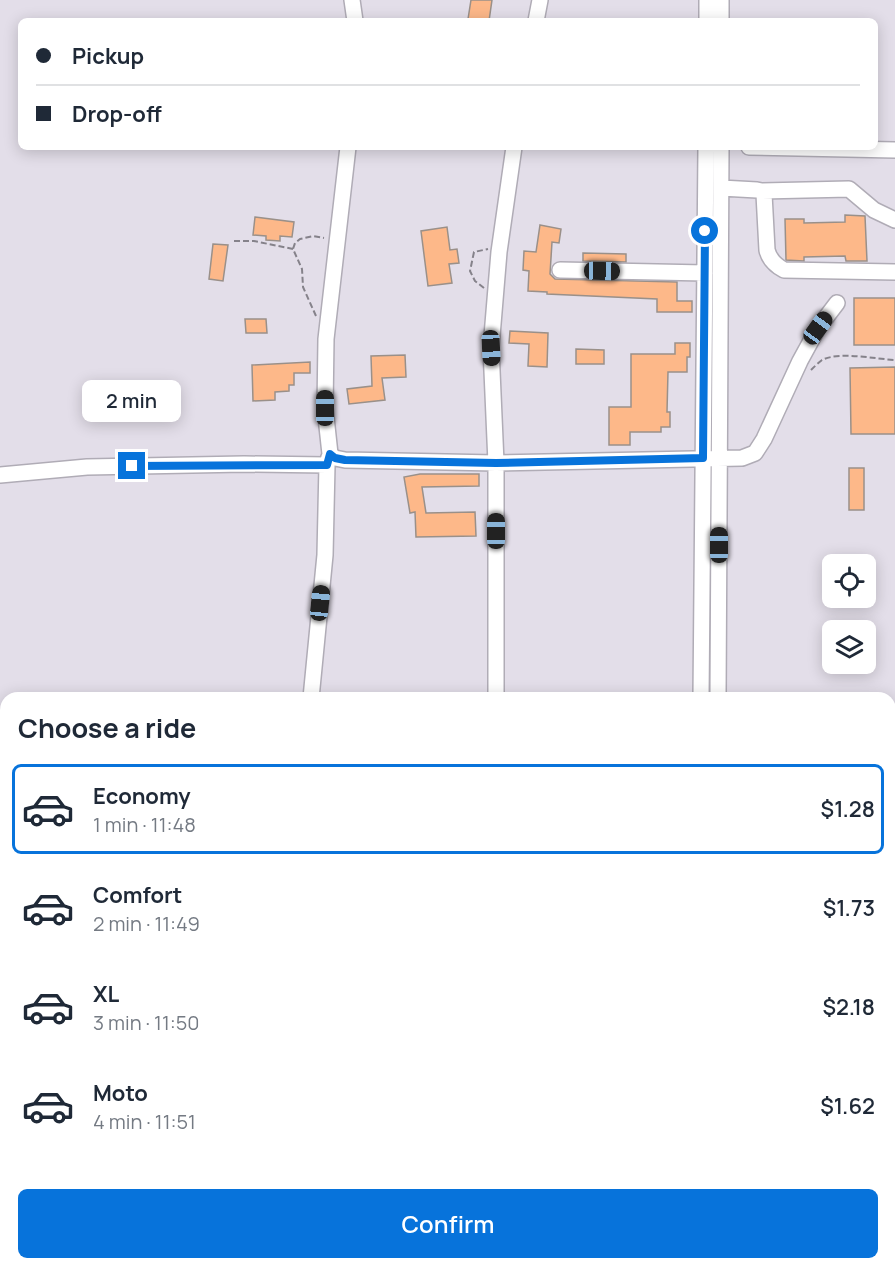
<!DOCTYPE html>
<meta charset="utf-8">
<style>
:root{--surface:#fff;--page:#f2f2f3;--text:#1f2937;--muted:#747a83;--line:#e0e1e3;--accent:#0773db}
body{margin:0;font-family:Manrope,sans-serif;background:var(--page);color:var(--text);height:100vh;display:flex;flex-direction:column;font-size:22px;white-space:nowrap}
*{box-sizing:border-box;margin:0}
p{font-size:20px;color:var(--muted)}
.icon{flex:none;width:33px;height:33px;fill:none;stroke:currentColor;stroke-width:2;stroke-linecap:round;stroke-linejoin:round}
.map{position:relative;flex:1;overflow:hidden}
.sheet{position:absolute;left:0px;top:692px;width:896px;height:578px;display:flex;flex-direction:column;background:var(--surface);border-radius:18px 18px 0 0;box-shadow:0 3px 15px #0003}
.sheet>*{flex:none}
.banner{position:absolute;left:18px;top:18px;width:860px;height:132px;border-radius:9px;box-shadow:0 3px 15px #0003;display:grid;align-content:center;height:132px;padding:0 18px;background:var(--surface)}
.buttons{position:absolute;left:822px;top:554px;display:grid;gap:12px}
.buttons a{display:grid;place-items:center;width:54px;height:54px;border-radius:9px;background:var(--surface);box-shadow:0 3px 15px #0003;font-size:30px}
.end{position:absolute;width:27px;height:27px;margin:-14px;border:8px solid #0773db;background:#fff;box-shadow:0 0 0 3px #fff}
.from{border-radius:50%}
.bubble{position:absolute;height:42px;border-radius:9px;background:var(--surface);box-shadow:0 3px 15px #0003;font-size:20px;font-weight:600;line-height:42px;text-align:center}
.car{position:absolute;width:18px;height:36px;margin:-18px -9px;border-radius:8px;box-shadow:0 0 4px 2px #0007;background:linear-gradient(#222 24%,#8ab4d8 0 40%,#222 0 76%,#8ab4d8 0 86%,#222 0)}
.banner b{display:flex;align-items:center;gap:21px;height:57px;font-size:22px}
.banner b+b{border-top:2px solid var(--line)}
.banner i{width:15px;height:15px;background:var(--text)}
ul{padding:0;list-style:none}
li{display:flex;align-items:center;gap:18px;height:90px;margin:0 12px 9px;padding:0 6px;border:3px solid transparent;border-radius:9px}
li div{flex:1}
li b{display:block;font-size:22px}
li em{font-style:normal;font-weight:600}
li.active{border-color:var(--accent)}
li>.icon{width:54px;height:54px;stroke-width:1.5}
h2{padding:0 18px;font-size:27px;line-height:72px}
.cta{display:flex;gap:12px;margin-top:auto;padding:12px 18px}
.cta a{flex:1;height:69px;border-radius:9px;background:var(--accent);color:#fff;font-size:24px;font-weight:600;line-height:69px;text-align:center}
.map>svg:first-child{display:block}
</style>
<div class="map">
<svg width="895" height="1268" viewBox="0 0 895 1268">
<rect width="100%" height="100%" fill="#e3dee9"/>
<path fill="#a3c2f6" stroke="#798eb4" stroke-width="1.5" d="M 0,977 L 6,1000 L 6,1075 L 0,1075 Z"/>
<path fill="#fdb889" stroke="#9a9089" stroke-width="1.5" d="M 471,0 L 492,0 L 489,21 L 468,19 Z
M 845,215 L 865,216 L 867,261 L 846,261 L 845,256 L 804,257 L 804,261 L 786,260 L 785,219 L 804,219 L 804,223 L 845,222 Z
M 255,217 L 294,222 L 292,237 L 280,236 L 280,241 L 266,240 L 266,236 L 253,235 Z
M 540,225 L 561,229 L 559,243 L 552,242 L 550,274 L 555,279 L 677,282 L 677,301 L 692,301 L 692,312 L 657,312 L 657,299 L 547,294 L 547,292 L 528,291 L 529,271 L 523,270 L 524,251 L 536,252 Z
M 447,227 L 450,250 L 457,249 L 459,263 L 449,264 L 452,283 L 428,286 L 421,231 Z
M 213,244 L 228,245 L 223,281 L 209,279 Z
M 583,253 L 626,254 L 626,262 L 583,261 Z
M 854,298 L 895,298 L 895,345 L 854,345 Z
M 245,319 L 266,319 L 267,333 L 246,333 Z
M 510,331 L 548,333 L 547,367 L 528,366 L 529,344 L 509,343 Z
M 675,343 L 690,343 L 690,357 L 687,357 L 687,372 L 668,372 L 667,412 L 670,412 L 670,427 L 661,427 L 661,432 L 630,432 L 630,445 L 609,445 L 609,407 L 631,407 L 631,354 L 675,354 Z
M 576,349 L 604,350 L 604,364 L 576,364 Z
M 405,355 L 406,377 L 382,378 L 385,400 L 349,404 L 347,389 L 372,386 L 371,356 Z
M 310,362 L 310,373 L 294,373 L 294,385 L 289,385 L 289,391 L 275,392 L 275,400 L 253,401 L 252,365 Z
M 895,367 L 895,434 L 851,434 L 850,368 Z
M 849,468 L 864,468 L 864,510 L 849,510 Z
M 420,474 L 479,474 L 479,486 L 422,487 L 426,513 L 475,512 L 476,536 L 416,537 L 415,512 L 410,513 L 404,477 Z"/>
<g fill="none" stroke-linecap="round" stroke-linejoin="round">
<g stroke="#b0acb6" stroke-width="18">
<path id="minor" d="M 352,0 L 355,21
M 536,21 L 540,0
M 707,21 L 707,0
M 721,21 L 721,0
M 348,147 L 326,339 L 325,408 L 330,454 L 335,458 L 345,460 L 496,463 L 742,458 L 755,453 L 764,439 L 800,361 L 818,328 L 837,303
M 749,147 L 895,150
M 721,188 L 757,190 L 762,191 L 764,194 L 767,250 C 769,259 775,265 784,270 L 895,272
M 762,191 L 849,189 L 874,210 L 895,220
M 560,270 L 705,273
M 0,475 L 87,467 L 244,464 L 327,465
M 311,698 L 325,555 L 327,465 L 329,457
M 496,698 L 496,463 L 491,348 L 499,252 L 514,147
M 701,698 L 706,147
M 718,698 L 721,147
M 890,945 L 895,945
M 890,1211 L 895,1216
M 343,1263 L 343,1268
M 711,1267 L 749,1267
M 494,1268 L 494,1263
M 697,1268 L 697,1263"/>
</g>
<path stroke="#85828a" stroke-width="2" stroke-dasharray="6 3" stroke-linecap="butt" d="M 234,241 L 254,241 L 293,249
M 484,288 L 475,281 L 470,271 L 474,252 L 488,249
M 316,316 L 303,287 L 302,269 L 293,249 L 295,243 L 300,239 L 313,236 L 324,238
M 811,370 C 814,367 818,363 822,360 C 840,351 875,359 895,360
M 164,1268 L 164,1263"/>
<use href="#minor" stroke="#fff" stroke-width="15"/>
</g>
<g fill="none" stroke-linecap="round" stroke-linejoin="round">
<path stroke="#0773db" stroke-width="8" d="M 132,466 L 327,465 L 330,454 L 335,458 L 345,460 L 496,463 L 703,458 L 705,231"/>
</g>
</svg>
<div class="buttons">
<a><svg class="icon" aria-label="locate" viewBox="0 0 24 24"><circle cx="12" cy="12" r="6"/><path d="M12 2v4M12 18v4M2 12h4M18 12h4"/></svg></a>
<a><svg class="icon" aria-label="layers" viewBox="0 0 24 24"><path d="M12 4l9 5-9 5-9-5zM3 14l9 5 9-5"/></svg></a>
</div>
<i class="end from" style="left:705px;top:231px"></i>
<i class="end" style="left:132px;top:466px"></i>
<div class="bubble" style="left:82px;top:380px;width:99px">2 min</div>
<i class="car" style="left:602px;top:271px;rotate:91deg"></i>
<i class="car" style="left:818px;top:328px;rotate:36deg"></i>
<i class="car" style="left:491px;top:348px;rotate:177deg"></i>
<i class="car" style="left:325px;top:408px;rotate:0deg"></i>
<i class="car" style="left:496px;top:531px;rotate:0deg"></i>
<i class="car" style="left:719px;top:545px;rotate:0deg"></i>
<i class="car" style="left:320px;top:603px;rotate:6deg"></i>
<div class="banner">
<b><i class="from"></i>Pickup</b>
<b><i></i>Drop-off</b>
</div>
<section class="sheet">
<h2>Choose a ride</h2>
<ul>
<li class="active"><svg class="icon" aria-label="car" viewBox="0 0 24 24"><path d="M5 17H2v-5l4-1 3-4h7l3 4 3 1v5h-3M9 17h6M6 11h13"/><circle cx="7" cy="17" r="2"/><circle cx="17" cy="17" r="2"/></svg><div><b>Economy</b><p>1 min · 11:48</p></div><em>$1.28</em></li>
<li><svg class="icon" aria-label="car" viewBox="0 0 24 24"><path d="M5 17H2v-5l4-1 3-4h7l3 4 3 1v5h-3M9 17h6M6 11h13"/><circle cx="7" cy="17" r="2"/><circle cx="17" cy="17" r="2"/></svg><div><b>Comfort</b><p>2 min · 11:49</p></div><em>$1.73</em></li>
<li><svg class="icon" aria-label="car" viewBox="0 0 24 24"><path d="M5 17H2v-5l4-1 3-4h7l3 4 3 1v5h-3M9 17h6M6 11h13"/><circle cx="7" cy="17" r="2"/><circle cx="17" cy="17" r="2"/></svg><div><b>XL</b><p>3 min · 11:50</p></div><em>$2.18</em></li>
<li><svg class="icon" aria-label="car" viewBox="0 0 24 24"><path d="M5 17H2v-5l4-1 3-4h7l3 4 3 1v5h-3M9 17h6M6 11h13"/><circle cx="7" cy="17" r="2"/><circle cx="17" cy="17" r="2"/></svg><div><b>Moto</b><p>4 min · 11:51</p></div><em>$1.62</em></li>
</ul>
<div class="cta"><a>Confirm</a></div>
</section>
</div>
